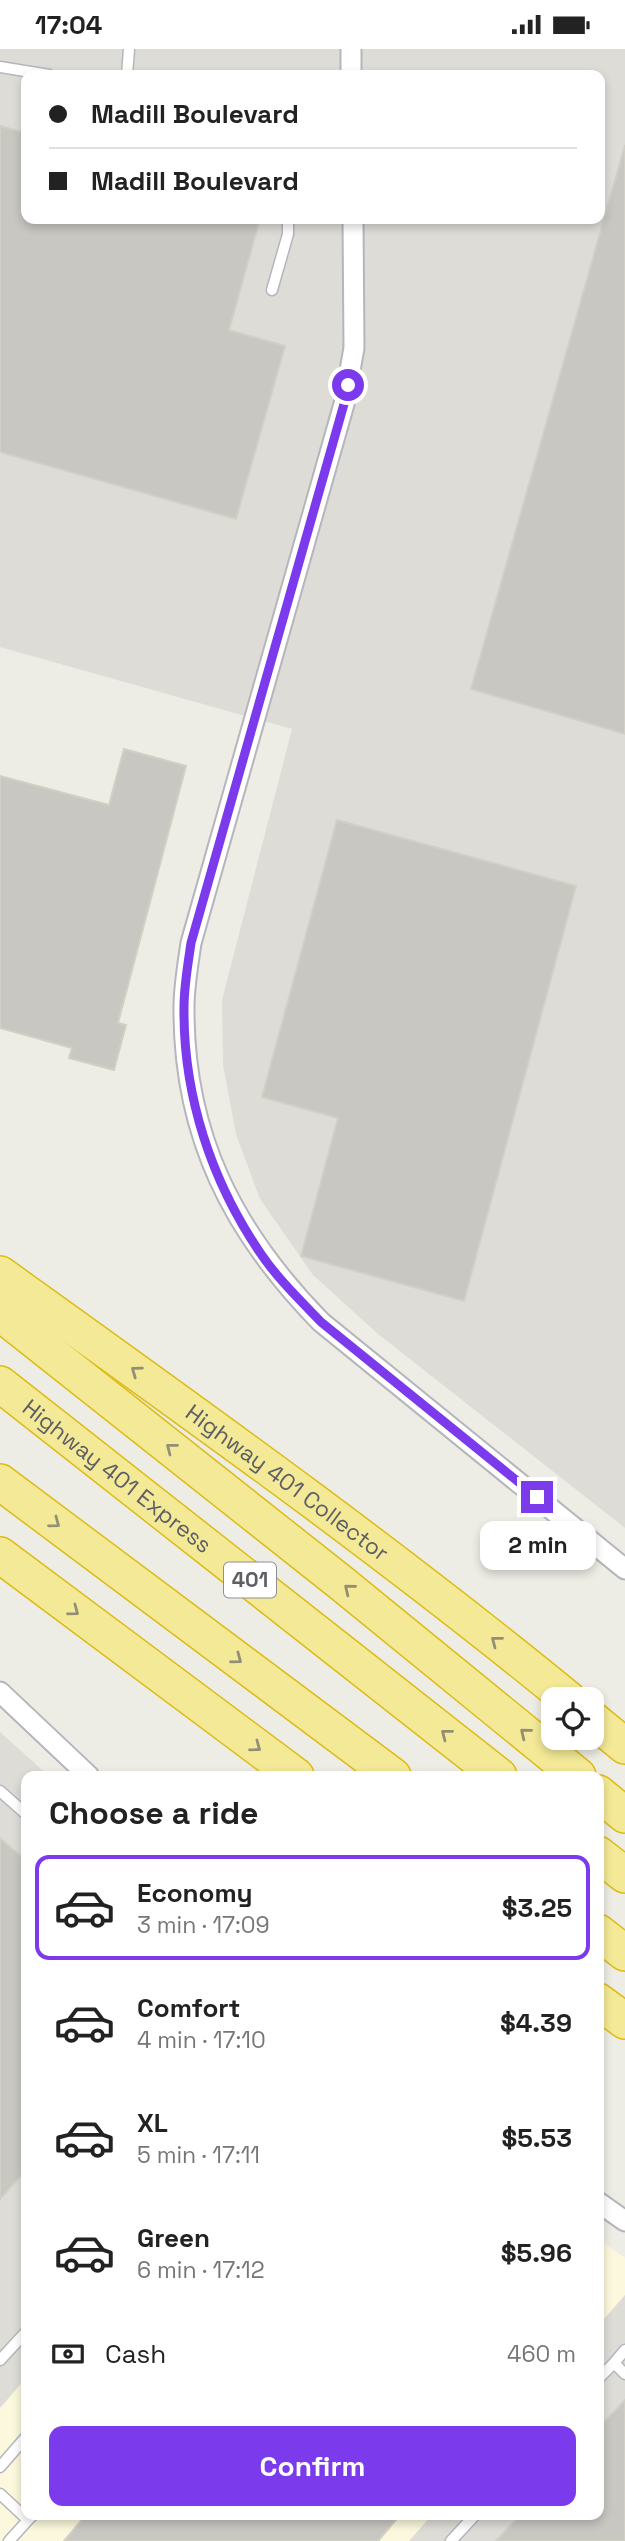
<!DOCTYPE html>
<meta charset="utf-8">
<style>
:root{--surface:#fff;--page:#f2f2f2;--text:#222;--muted:#767676;--line:#e0e0e0;--accent:#7c3aed}
body{margin:0;font-family:"Space Grotesk",sans-serif;background:var(--page);color:var(--text);height:100vh;display:flex;flex-direction:column;font-size:26px;white-space:nowrap}
*{box-sizing:border-box;margin:0}
p{font-size:23px;color:var(--muted)}
.icon{flex:none;width:38px;height:38px;fill:none;stroke:currentColor;stroke-width:2;stroke-linecap:round;stroke-linejoin:round}
.map{position:relative;flex:1;overflow:hidden}
.details{position:absolute;left:21px;top:1722px;width:583px;height:749px;display:flex;flex-direction:column;background:var(--surface);border-radius:14px;box-shadow:0 4px 10px #0003}
.details>*{flex:none}
.hud{position:absolute;left:21px;top:21px;width:584px;height:154px;border-radius:14px;box-shadow:0 4px 10px #0003;display:grid;align-content:center;height:154px;padding:0 28px;background:var(--surface)}
.fabs{position:absolute;left:541px;top:1638px;display:grid;gap:14px}
.fabs a{display:grid;place-items:center;width:63px;height:63px;border-radius:14px;background:var(--surface);box-shadow:0 4px 10px #0003;font-size:35px}
.end{position:absolute;width:32px;height:32px;margin:-16px;border:9px solid #7c3aed;background:#fff;box-shadow:0 0 0 4px #fff}
.from{border-radius:50%}
.bubble{position:absolute;height:49px;border-radius:14px;background:var(--surface);box-shadow:0 4px 10px #0003;font-size:23px;font-weight:600;line-height:49px;text-align:center}
.hud b{display:flex;align-items:center;gap:24px;height:66px;font-size:26px}
.hud b+b{border-top:2px solid var(--line)}
.hud i{width:18px;height:18px;background:var(--text)}
ul{padding:0;list-style:none}
li{display:flex;align-items:center;gap:21px;height:105px;margin:0 14px 10px;padding:0 14px;border:4px solid transparent;border-radius:14px}
li div{flex:1}
li b{display:block;font-size:26px}
li em{font-style:normal;font-weight:600}
li.current{border-color:var(--accent)}
li>.icon{width:63px;height:63px;stroke-width:1.5}
h2{padding:0 28px;font-size:32px;line-height:84px}
.pay{display:flex;align-items:center;gap:18px;height:77px;padding:0 28px;font-size:26px}
.pay p{margin-inline-start:auto}
.action{display:flex;gap:14px;margin-top:auto;padding:14px 28px}
.action a{flex:1;height:80px;border-radius:14px;background:var(--accent);color:#fff;font-size:28px;font-weight:600;line-height:80px;text-align:center}
.status{display:flex;justify-content:space-between;align-items:center;height:49px;padding:0 35px;background:var(--surface);direction:ltr}
.status svg{height:19px;fill:currentColor}
.map>svg:first-child{display:block}
</style>
<div class="status"><b>17:04</b><svg viewBox="0 0 49 12"><path d="M0 12V9h3v3zM5 12V6h3v6zM10 12V3h3v9zM15 12V0h3v12zM26 1h20v11H26zM47 4h2v5h-2z"/></svg></div>
<div class="map">
<svg width="625" height="2492" viewBox="0 0 625 2492">
<rect width="100%" height="100%" fill="#eeede5"/>
<path fill="#fbf8dd" d="M 598,2190 L 625,2209 L 625,2246 L 599,2276 Z
M 26,2329 L 26,2466 L 432,2466 L 409,2492 L 0,2492 L 0,2359 Z"/>
<path fill="#dddcd7" fill-rule="evenodd" d="M 0,0 L 625,0 L 625,1479 L 378,1285 L 313,1226 L 260,1150 L 236,1085 L 223,1016 L 222,951 L 292,680 L 0,598 ZM 26,26 L 600,26 L 600,170 L 26,170 Z
M 0,1683 L 49,1727 L 26,1727 L 26,2329 L 0,2359 Z
M 625,2246 L 625,2492 L 409,2492 L 432,2466 L 598,2466 L 599,2276 Z"/>
<path fill="#c9c7c2" stroke="#d2d0c4" stroke-width="2" d="M 0,77 L 26,84 L 26,170 L 260,170 L 229,281 L 285,297 L 236,470 L 0,403 Z
M 625,96 L 625,685 L 471,640 Z
M 124,700 L 186,717 L 118,974 L 126,976 L 114,1021 L 69,1009 L 72,999 L 0,979 L 0,727 L 109,756 Z
M 337,771 L 576,837 L 464,1252 L 301,1207 L 338,1069 L 262,1048 Z
M 0,1789 L 26,1812 L 26,2121 L 0,2150 Z
M 625,2351 L 625,2492 L 496,2492 L 520,2466 L 598,2466 L 598,2380 Z
M 86,2466 L 400,2466 L 378,2492 L 64,2492 Z"/>
<g fill="none" stroke-linecap="round" stroke-linejoin="round">
<g stroke="#b5b6bb" stroke-width="13">
<path id="lane" d="M 0,18 L 49,26
M 127,26 L 129,0
M 272,241 L 288,185 L 288,170
M 0,1742 L 26,1765
M 0,2311 L 26,2283
M 614,2314 L 625,2301
M 598,2330 L 614,2314 L 625,2325
M 0,2418 L 26,2388
M 0,2445 L 28,2471 L 33,2466
M 9,2492 L 28,2471
M 451,2492 L 475,2466"/>
</g>
<g stroke="#b5b6bb" stroke-width="23">
<path id="street" d="M 351,0 L 351,26
M 353,170 L 354,299 L 344,355 L 191,894 C 188,915 184,937 184,958 C 183,1086 233,1183 321,1273 L 625,1520
M 0,1643 L 89,1727
M 598,2153 L 625,2172"/>
</g>
<g stroke="#ddbc16" stroke-width="38">
<g id="highway">
<path id="s1" d="M 0,1225 C 192,1363 385,1500 568,1650"/>
<path d="M 0,1264 L 340,1533 L 578,1727"/>
<path id="s2" d="M 0,1335 L 499,1727"/>
<path d="M 0,1433 L 393,1727"/>
<path d="M 0,1506 L 296,1727"/>
<path d="M 592,1670 L 625,1697"/>
<path d="M 598,1744 L 625,1766"/>
<path d="M 598,1805 L 625,1826"/>
<path d="M 598,1883 L 625,1904"/>
<path d="M 598,1952 L 625,1972"/>
</g>
</g>
<use href="#lane" stroke="#fff" stroke-width="10"/>
<use href="#street" stroke="#fff" stroke-width="19"/>
<use href="#highway" stroke="#f3e997" stroke-width="35"/>
</g>
<defs><path id="oneway-chevron" d="M-2-3.5L2.5 0L-2 3.5" fill="none" stroke-width="1.6" stroke-linecap="round" stroke-linejoin="round" transform="scale(1.75)"/></defs>
<g stroke="#928f76">
<use href="#oneway-chevron" transform="translate(136 1322) rotate(-144)"/>
<use href="#oneway-chevron" transform="translate(171 1399) rotate(-142)"/>
<use href="#oneway-chevron" transform="translate(55 1474) rotate(37)"/>
<use href="#oneway-chevron" transform="translate(349 1540) rotate(-141)"/>
<use href="#oneway-chevron" transform="translate(74 1562) rotate(37)"/>
<use href="#oneway-chevron" transform="translate(496 1592) rotate(-142)"/>
<use href="#oneway-chevron" transform="translate(237 1610) rotate(37)"/>
<use href="#oneway-chevron" transform="translate(525 1684) rotate(-141)"/>
<use href="#oneway-chevron" transform="translate(446 1685) rotate(-142)"/>
<use href="#oneway-chevron" transform="translate(256 1698) rotate(37)"/>
</g>
<g fill="none" stroke-linecap="round" stroke-linejoin="round">
<path stroke="#7c3aed" stroke-width="9" d="M 348,336 L 344,355 L 191,894 C 188,915 184,937 184,958 C 183,1046 211,1132 261,1205 C 278,1230 300,1251 321,1273 L 537,1448"/>
</g>
<g text-anchor="middle" stroke-width="6" stroke-linejoin="round" paint-order="stroke">
<rect fill="#fff" stroke="#8e8f92" stroke-width="2" x="224" y="1513.5" width="52" height="35" rx="5"/>
<g font-size="21" font-weight="bold" fill="#5d5f64">
<text x="250" y="1538">401</text>
</g>
<g font-size="23" fill="#5d5f64" stroke="#fff">
<text dy="8" stroke="none"><textPath href="#s2" startOffset="149">Highway 401 Express</textPath></text>
<text dy="8" stroke="none"><textPath href="#s1" startOffset="355">Highway 401 Collector</textPath></text>
</g>
</g>
</svg>
<div class="fabs">
<a><svg class="icon" aria-label="locate" viewBox="0 0 24 24"><circle cx="12" cy="12" r="6"/><path d="M12 2v4M12 18v4M2 12h4M18 12h4"/></svg></a>
</div>
<i class="end from" style="left:348px;top:336px"></i>
<i class="end" style="left:537px;top:1448px"></i>
<div class="bubble" style="left:480px;top:1472px;width:116px">2 min</div>
<div class="hud">
<b><i class="from"></i>Madill Boulevard</b>
<b><i></i>Madill Boulevard</b>
</div>
<section class="details">
<h2>Choose a ride</h2>
<ul>
<li class="current"><svg class="icon" aria-label="car" viewBox="0 0 24 24"><path d="M5 17H2v-5l4-1 3-4h7l3 4 3 1v5h-3M9 17h6M6 11h13"/><circle cx="7" cy="17" r="2"/><circle cx="17" cy="17" r="2"/></svg><div><b>Economy</b><p>3 min · 17:09</p></div><em>$3.25</em></li>
<li><svg class="icon" aria-label="car" viewBox="0 0 24 24"><path d="M5 17H2v-5l4-1 3-4h7l3 4 3 1v5h-3M9 17h6M6 11h13"/><circle cx="7" cy="17" r="2"/><circle cx="17" cy="17" r="2"/></svg><div><b>Comfort</b><p>4 min · 17:10</p></div><em>$4.39</em></li>
<li><svg class="icon" aria-label="car" viewBox="0 0 24 24"><path d="M5 17H2v-5l4-1 3-4h7l3 4 3 1v5h-3M9 17h6M6 11h13"/><circle cx="7" cy="17" r="2"/><circle cx="17" cy="17" r="2"/></svg><div><b>XL</b><p>5 min · 17:11</p></div><em>$5.53</em></li>
<li><svg class="icon" aria-label="car" viewBox="0 0 24 24"><path d="M5 17H2v-5l4-1 3-4h7l3 4 3 1v5h-3M9 17h6M6 11h13"/><circle cx="7" cy="17" r="2"/><circle cx="17" cy="17" r="2"/></svg><div><b>Green</b><p>6 min · 17:12</p></div><em>$5.96</em></li>
</ul>
<div class="pay"><svg class="icon" aria-label="cash" viewBox="0 0 24 24"><path d="M3 7h18v10H3z"/><circle cx="12" cy="12" r="2"/></svg>Cash<p>460 m</p></div>
<div class="action"><a>Confirm</a></div>
</section>
</div>
